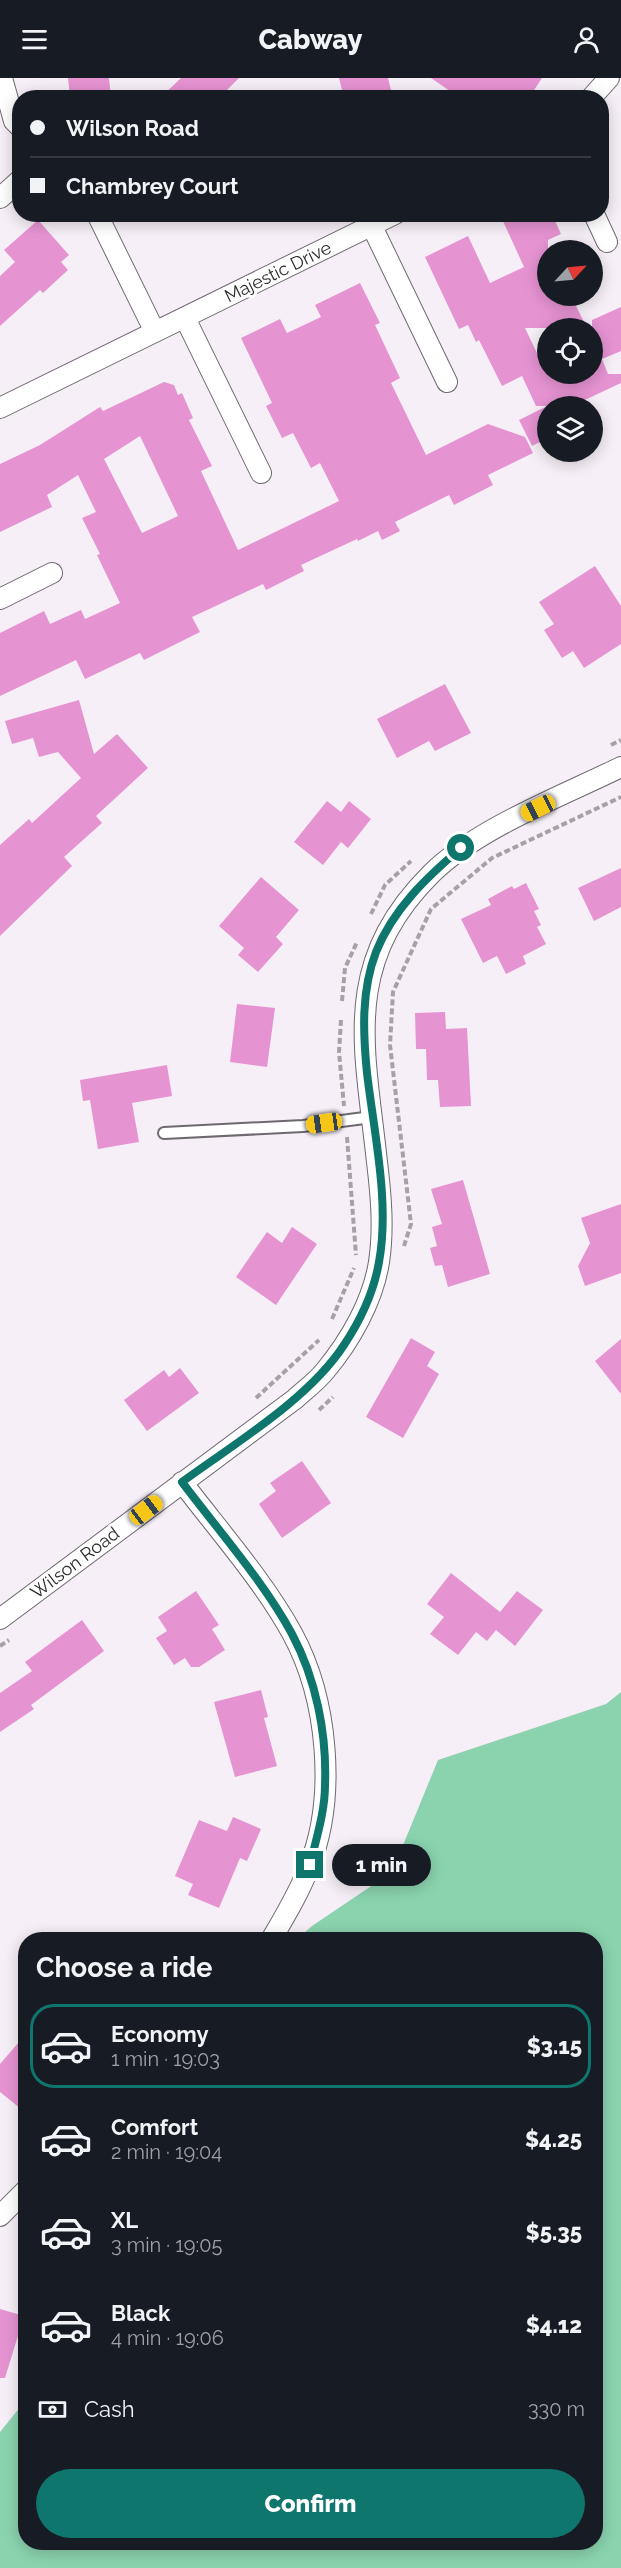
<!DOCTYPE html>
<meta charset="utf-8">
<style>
:root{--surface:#171b24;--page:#242831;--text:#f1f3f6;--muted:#9ea1a6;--line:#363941;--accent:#0f766e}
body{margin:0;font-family:Raleway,sans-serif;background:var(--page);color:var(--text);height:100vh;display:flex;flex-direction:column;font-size:22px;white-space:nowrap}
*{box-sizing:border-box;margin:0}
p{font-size:20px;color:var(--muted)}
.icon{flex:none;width:33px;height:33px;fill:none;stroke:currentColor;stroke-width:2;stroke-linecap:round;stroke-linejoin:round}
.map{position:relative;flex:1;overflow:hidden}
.sheet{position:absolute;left:18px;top:1854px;width:585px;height:618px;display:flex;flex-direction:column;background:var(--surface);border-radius:24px;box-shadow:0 3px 15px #0003}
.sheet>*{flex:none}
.top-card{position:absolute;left:12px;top:12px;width:597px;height:132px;border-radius:24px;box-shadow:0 3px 15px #0003;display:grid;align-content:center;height:132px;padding:0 18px;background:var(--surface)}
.needle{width:39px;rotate:64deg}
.fabs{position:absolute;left:537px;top:162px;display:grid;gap:12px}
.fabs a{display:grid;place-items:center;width:66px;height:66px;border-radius:50%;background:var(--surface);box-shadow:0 3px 15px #0003;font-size:30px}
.end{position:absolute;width:27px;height:27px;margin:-14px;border:8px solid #0f766e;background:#fff;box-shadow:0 0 0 3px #fff}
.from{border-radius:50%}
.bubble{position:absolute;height:42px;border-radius:21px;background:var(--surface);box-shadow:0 3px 15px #0003;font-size:20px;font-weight:800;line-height:42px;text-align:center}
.car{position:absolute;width:18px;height:36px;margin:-18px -9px;border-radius:8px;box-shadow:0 0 4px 2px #0007;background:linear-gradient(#f5c518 24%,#345 0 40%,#f5c518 0 76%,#345 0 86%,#f5c518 0)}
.top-card b{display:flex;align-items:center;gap:21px;height:57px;font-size:22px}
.top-card b+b{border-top:2px solid var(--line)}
.top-card i{width:15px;height:15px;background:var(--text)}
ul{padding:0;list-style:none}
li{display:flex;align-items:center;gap:18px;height:84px;margin:0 12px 9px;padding:0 6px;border:3px solid transparent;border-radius:24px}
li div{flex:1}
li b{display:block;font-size:22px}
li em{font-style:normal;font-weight:800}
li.current{border-color:var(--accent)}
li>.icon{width:54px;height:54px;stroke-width:1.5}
h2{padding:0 18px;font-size:27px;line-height:72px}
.pay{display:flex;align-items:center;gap:15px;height:66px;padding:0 18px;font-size:22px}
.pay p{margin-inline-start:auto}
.action{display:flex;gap:12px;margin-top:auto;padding:12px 18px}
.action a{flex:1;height:69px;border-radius:36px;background:var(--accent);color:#fff;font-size:24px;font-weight:800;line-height:69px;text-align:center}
header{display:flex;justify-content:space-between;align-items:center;height:78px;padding:0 18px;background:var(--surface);font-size:27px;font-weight:800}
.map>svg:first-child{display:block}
</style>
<header><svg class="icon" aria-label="menu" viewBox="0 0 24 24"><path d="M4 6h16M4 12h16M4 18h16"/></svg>Cabway<svg class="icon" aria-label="person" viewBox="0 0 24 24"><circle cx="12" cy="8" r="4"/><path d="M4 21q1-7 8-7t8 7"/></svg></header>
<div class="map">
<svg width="621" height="2490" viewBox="0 0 621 2490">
<rect width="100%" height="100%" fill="#f7eff7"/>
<path fill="#8bd3af" d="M 621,1614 L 621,2490 L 0,2490 L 0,2354 L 25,2323 L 26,2464 L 596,2464 L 596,1862 L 297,1861 L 312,1848 L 392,1794 L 438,1682 L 606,1626 Z"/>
<path fill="#e693d2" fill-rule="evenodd" d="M 68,0 L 109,0 L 111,20 L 70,20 Z
M 181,0 L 239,0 L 219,20 L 160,20 Z
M 339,0 L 388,0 L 393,20 L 344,20 Z
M 431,0 L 542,0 L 529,20 L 460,20 Z
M 512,136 L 552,136 L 561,156 L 548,162 L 548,218 L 571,218 L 587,250 L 525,250 L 547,296 L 592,296 L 592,242 L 621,229 L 621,273 L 602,281 L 608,296 L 621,296 L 621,305 L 572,328 L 548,328 L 548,360 L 532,368 L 519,342 L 547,328 L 536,328 L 522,298 L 502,308 L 479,262 L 476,264 L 468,247 L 459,251 L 425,179 L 468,158 L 490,205 L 524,189 L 502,141 Z
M 38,142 L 69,177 L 61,184 L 68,192 L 43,215 L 40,212 L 0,248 L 0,198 L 15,184 L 4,172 Z
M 360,205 L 380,245 L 375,247 L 400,300 L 391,305 L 426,377 L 488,346 L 525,359 L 533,375 L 488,397 L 493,407 L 454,427 L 449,417 L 395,444 L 400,453 L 382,462 L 378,453 L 358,463 L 357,461 L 301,487 L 304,493 L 266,512 L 263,506 L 192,539 L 200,554 L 144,582 L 140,575 L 85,601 L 76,582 L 0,618 L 0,555 L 44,533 L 50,546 L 81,532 L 85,541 L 120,525 L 97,477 L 100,476 L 82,440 L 96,434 L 78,397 L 47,417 L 52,429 L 0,454 L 0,386 L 40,367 L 100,329 L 103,333 L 164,304 L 174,307 L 178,317 L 182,315 L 193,340 L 189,342 L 212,388 L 201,393 L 238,472 L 339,423 L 320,385 L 311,390 L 293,355 L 282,360 L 266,328 L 272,325 L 241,260 L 280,241 L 287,255 L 321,239 L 315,227 ZM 140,358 L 178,438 L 142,455 L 104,381 Z
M 595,488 L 621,528 L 621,566 L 584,590 L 573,573 L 562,580 L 544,552 L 554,546 L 539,524 Z
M 445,606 L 471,655 L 435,673 L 429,663 L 397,680 L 377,641 Z
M 79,622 L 94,676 L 117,656 L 148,690 L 96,738 L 102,745 L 64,779 L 72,788 L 0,858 L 0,767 L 29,741 L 32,745 L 81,700 L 58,674 L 39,679 L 33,660 L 12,666 L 5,643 Z
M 327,723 L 341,734 L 349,723 L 371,741 L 348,770 L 341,764 L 323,787 L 294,764 Z
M 621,790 L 621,829 L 594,843 L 578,810 Z
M 261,799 L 299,832 L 276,859 L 283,866 L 258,894 L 238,877 L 244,870 L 219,848 Z
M 526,805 L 539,831 L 534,833 L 541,847 L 537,849 L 546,866 L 523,878 L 526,886 L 506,896 L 497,878 L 483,885 L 461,841 L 491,827 L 488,821 L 512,808 L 514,811 Z
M 237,926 L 275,930 L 267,989 L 230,984 Z
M 445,934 L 446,951 L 467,950 L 471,1028 L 440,1029 L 438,1002 L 427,1002 L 426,971 L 416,971 L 415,935 Z
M 167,987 L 172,1018 L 132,1025 L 139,1064 L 98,1071 L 90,1022 L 83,1023 L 80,1002 Z
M 463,1102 L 490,1196 L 448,1209 L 442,1187 L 435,1188 L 430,1170 L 437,1168 L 432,1149 L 442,1146 L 431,1111 Z
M 621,1126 L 621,1195 L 585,1208 L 578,1188 L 590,1165 L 581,1140 Z
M 292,1149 L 317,1166 L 276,1227 L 236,1199 L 267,1154 L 282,1165 Z
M 411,1260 L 435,1274 L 427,1288 L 439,1296 L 403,1360 L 366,1339 Z
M 621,1261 L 621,1316 L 595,1283 Z
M 180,1290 L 199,1315 L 147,1353 L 124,1322 L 164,1292 L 169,1299 Z
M 302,1383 L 331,1425 L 282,1460 L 259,1426 L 276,1413 L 270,1405 Z
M 451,1495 L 500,1534 L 517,1513 L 543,1532 L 515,1568 L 496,1552 L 487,1563 L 476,1554 L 458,1577 L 430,1556 L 444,1539 L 427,1526 Z
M 196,1513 L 219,1547 L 212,1551 L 225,1572 L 199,1589 L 191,1589 L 185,1580 L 174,1587 L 156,1560 L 167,1553 L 158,1539 Z
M 82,1542 L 104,1573 L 31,1627 L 34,1631 L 0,1654 L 0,1615 L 32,1593 L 25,1584 Z
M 261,1612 L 268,1639 L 264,1640 L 277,1688 L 235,1699 L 214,1624 Z
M 233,1739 L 261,1751 L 247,1783 L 240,1780 L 219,1830 L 188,1817 L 193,1806 L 175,1798 L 199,1742 L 227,1753 Z
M 26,1956 L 26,2035 L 0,2014 L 0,1986 Z
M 0,2231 L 24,2238 L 5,2300 L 0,2300 Z"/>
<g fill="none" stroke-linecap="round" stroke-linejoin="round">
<g stroke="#6e686f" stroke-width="14">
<path id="service" d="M 164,1055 L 303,1048 L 372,1039"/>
</g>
<g stroke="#6e686f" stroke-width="22">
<path id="minor" d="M 2,0 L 14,43 L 20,49
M 591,20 L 609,0
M 0,120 L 20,102
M 97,136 L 155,254
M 366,136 L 447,304
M 594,136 L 607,164
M 185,240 L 261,395
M 0,330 L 395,136
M 0,521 L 52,495
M 182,1404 C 219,1453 262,1501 292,1555 C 328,1621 337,1719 309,1789 C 299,1815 285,1838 271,1862
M 0,1541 L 295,1321 C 305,1312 317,1303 325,1293 C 350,1263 373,1223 379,1184 C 384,1151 381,1117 377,1084 C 365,970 340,886 432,795 C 478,750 562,718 621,689
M 0,2138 L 26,2112"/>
</g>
<path stroke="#a7a1a7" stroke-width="4" stroke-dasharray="6 3" stroke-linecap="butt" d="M 611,667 L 621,662
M 371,836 L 385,807 L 411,783
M 342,923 L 345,890 L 357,864
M 341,942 L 339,974 L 344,1028
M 347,1059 L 356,1177
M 404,1168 L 411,1146 L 390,967 L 393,914 L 431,831 L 492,780 L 621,719
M 332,1241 L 354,1190
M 256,1320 L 319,1262
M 319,1332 L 333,1319
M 0,1568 L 9,1562"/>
<use href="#service" stroke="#fff" stroke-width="10"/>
<use href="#minor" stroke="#fff" stroke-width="20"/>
</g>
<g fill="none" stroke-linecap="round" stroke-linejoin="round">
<path stroke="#0f766e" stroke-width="8" d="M 310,1787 C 316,1761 325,1734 325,1707 C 327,1656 316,1601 292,1556 C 264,1504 218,1452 182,1404 C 234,1366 309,1321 344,1267 C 360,1243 374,1213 379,1184 C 390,1125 374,1055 367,995 C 363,955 361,913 376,874 C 393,831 427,799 461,770"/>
</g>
<g text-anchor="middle" stroke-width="6" stroke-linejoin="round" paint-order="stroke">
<g font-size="18" fill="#2d2b2e" stroke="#fff">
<text transform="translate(278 194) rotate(-26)" y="6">Majestic Drive</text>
<text transform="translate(75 1485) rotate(-37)" y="6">Wilson Road</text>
</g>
</g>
</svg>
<div class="fabs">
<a><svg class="needle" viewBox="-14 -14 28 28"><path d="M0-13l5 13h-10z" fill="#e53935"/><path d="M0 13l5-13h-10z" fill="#9ea1a6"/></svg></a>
<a><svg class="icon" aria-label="locate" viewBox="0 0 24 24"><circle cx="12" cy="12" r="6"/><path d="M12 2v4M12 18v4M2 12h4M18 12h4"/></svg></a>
<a><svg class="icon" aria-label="layers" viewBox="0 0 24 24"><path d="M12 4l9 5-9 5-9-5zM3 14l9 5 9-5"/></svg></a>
</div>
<i class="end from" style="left:461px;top:770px"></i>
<i class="end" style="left:310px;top:1787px"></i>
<div class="bubble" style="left:332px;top:1766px;width:99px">1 min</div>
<i class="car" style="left:538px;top:730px;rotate:244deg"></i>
<i class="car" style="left:324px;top:1045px;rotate:262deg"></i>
<i class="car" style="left:146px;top:1432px;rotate:53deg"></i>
<div class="top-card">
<b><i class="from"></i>Wilson Road</b>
<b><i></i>Chambrey Court</b>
</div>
<section class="sheet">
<h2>Choose a ride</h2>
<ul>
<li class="current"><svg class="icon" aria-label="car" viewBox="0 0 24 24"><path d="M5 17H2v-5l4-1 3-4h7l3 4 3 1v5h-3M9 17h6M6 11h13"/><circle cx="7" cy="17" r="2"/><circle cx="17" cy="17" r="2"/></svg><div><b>Economy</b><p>1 min · 19:03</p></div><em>$3.15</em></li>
<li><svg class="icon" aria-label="car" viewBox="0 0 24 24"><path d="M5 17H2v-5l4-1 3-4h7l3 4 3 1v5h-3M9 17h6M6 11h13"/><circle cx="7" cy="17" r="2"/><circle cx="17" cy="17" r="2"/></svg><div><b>Comfort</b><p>2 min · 19:04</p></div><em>$4.25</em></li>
<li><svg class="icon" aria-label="car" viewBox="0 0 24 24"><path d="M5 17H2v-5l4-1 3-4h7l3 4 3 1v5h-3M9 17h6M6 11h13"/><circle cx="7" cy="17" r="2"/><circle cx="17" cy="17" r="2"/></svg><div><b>XL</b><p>3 min · 19:05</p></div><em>$5.35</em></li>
<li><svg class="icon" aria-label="car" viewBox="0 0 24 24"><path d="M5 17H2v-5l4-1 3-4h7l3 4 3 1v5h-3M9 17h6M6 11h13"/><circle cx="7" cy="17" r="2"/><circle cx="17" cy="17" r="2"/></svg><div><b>Black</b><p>4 min · 19:06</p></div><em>$4.12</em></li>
</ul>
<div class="pay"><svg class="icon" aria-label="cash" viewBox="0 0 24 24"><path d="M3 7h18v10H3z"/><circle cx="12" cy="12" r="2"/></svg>Cash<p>330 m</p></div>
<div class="action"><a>Confirm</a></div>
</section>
</div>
